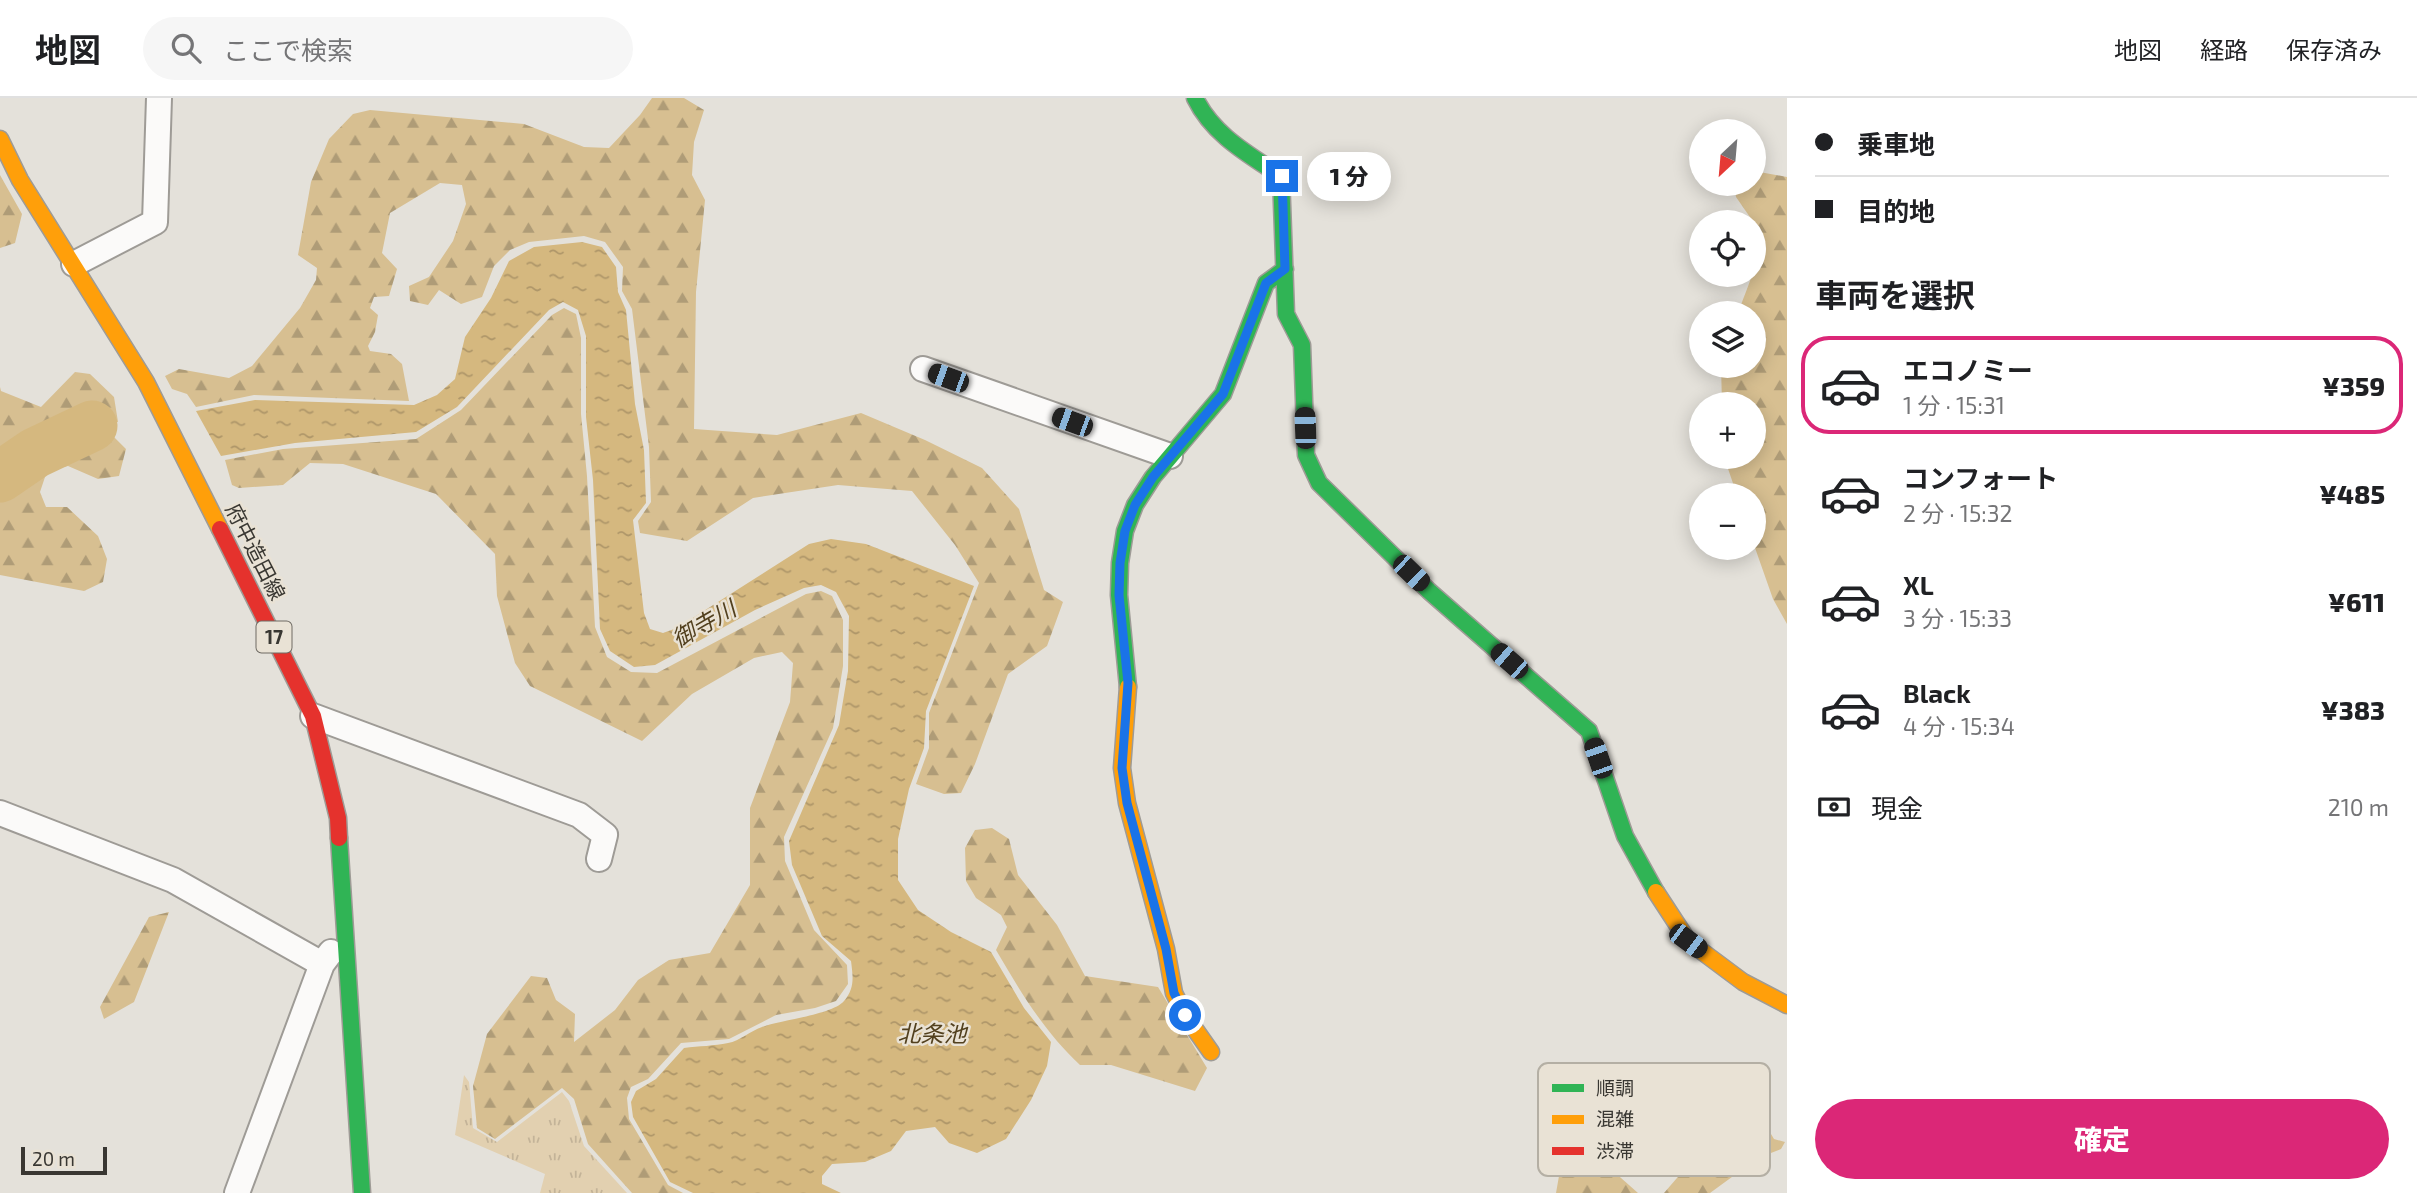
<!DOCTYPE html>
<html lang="ja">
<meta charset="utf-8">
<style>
:root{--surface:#fff;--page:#f6f6f6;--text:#202124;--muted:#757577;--line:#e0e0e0;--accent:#db2777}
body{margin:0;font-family:"Exo 2","Noto Sans JP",sans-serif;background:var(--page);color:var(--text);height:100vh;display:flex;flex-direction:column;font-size:26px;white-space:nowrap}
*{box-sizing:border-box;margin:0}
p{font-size:23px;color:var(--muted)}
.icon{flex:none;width:38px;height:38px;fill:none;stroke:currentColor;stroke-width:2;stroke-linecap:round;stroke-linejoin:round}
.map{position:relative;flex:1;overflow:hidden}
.drawer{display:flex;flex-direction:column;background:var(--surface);width:630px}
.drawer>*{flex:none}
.hud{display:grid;align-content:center;height:154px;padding:0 28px;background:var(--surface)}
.needle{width:46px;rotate:206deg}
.tools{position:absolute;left:1689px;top:21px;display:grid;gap:14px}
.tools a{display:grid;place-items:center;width:77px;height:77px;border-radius:50%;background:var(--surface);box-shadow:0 4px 18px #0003;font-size:35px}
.scale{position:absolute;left:21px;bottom:18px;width:86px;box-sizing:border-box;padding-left:7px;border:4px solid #393732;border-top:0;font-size:19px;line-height:24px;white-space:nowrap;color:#393732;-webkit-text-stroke:5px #e9e2d5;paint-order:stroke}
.end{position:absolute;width:32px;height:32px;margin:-16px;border:9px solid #1a73e8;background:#fff;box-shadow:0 0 0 4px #fff}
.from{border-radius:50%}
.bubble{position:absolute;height:49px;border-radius:24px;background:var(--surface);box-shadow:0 4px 18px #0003;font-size:23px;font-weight:800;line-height:49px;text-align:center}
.car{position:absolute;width:21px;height:42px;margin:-21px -10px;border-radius:9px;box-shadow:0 0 5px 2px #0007;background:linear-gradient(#222 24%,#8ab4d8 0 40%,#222 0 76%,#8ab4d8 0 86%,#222 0)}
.hud b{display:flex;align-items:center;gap:24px;height:66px;font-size:26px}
.hud b+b{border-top:2px solid var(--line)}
.hud i{width:18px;height:18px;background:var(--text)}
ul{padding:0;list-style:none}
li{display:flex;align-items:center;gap:21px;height:98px;margin:0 14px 10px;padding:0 14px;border:4px solid transparent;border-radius:28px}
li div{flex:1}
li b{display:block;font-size:26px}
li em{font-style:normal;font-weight:800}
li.active{border-color:var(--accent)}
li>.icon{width:63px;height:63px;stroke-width:1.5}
h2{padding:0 28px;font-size:32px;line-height:84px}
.pay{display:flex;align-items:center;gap:18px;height:77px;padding:0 28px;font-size:26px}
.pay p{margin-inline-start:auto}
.action{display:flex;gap:14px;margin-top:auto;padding:14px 28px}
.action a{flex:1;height:80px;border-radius:42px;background:var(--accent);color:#fff;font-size:28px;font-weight:800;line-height:80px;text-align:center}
header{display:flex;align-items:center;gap:42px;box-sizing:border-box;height:98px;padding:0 35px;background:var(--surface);border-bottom:2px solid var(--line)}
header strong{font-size:33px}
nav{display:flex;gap:38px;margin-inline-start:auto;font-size:24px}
.search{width:490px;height:63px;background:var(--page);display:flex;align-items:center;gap:18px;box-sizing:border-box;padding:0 24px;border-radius:38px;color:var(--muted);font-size:26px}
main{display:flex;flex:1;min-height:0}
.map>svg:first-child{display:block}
</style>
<header>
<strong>地図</strong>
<div class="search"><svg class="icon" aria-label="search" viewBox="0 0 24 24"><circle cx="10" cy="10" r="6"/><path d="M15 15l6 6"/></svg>ここで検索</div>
<nav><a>地図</a><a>経路</a><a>保存済み</a></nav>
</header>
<main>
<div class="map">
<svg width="1787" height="1095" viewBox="0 0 1787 1095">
<defs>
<pattern id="grass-tufts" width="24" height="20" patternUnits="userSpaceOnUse" patternTransform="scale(1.75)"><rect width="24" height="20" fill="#e2d0b0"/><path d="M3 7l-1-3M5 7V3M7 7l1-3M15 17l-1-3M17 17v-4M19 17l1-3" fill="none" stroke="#c3b398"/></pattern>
<pattern id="forest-firs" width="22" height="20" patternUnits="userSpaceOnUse" patternTransform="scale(1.75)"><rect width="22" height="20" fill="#d7bf91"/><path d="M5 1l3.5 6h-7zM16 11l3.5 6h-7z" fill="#af9c77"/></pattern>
<pattern id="water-ripples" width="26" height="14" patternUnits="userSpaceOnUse" patternTransform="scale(1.75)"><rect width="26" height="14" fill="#d5b87f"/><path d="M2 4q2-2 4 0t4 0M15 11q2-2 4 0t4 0" fill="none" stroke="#ae9669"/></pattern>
</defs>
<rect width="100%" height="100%" fill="#e4e1da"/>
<path fill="url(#grass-tufts)" d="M 464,977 L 469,984 L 473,1030 L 497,1044 L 562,994 L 569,1003 L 584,1048 L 627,1095 L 540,1095 L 545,1076 L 455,1037 Z"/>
<path fill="url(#forest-firs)" d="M 652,0 L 684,0 L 704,12 L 694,44 L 692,77 L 705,102 L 696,194 L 694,331 L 777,337 L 861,315 L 925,342 L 982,370 L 1019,411 L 1044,492 L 1063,504 L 1047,548 L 1008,576 L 975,666 L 961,695 L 944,696 L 916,686 L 929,650 L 929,615 L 979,485 L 955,447 L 912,393 L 838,387 L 753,400 L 687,443 L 640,435 L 638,423 L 651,404 L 649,349 L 632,211 L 622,193 L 623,169 L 605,144 L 584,138 L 529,144 L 510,152 L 494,168 L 482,199 L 461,206 L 439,192 L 428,207 L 410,203 L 409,188 L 429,179 L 453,143 L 466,106 L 462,87 L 440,85 L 390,115 L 382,155 L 397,171 L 389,198 L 374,199 L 370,210 L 378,217 L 375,234 L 368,248 L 370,253 L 391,256 L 402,266 L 409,303 L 254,297 L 196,309 L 187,296 L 172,291 L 165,278 L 179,271 L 229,280 L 252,268 L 300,210 L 316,182 L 317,170 L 298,157 L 311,84 L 329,41 L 353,16 L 370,12 L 524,26 L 584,49 L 609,50 L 640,17 Z
M 1754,73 L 1787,79 L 1787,526 L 1773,501 L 1754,447 L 1754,397 L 1737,397 L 1724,359 L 1754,359 L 1754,306 L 1722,306 L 1721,268 L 1754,268 L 1754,215 L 1738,215 C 1748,187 1759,165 1761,135 L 1736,99 L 1734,86 L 1754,86 Z
M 0,77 L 22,116 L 15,145 L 0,150 Z
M 564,210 L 576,216 L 581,240 L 581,316 L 587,378 L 595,529 L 607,559 L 631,574 L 657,575 L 806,496 L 821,493 L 832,498 L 843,522 L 843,568 L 833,630 L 784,739 L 785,763 L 814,832 L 847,867 L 848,886 L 836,903 L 815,910 L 776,917 L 729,941 L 681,945 L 648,981 L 631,989 L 627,1000 L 629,1021 L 668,1087 L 683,1095 L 632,1095 L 588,1046 L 574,1001 L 562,990 L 495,1041 L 477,1030 L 473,988 L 487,936 L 531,878 L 547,880 L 556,902 L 575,916 L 574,944 L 615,912 L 638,882 L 669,862 L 710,855 L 750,787 L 750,710 L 790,604 L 793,565 L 782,554 L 754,560 L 692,596 L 642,643 L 530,588 L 515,565 L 497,498 L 495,456 L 436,396 L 343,366 L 310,365 L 283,387 L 239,390 L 232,387 L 225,362 L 283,351 L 416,341 L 461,312 L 552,217 Z
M 75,274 L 90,276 L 114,299 L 118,324 L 90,322 L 32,350 L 0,372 L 0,289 L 1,293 L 41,309 Z
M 92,335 L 111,336 L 126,351 L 119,378 L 98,381 L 68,368 L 47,373 L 40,394 L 46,409 L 67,409 L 98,438 L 107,461 L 103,484 L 84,493 L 0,477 L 0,386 L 38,360 Z
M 992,730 L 1009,741 L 1018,777 L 1057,827 L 1085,878 L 1158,889 L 1207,970 L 1195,993 L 1111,967 L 1080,967 C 1043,932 1022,896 996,852 L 1007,829 L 1001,817 L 976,800 L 966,783 L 965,750 L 975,732 Z
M 169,814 L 134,904 L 104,921 L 100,909 L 149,819 Z
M 1737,979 L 1774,1041 L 1785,1044 L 1781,1051 L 1758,1060 L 1710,1095 L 1664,1095 L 1683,1073 L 1689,1050 L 1660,1011 L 1661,996 L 1681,993 L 1705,1010 L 1734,1061 L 1755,1046 L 1729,997 L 1730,981 Z
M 1585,1058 L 1612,1072 L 1638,1095 L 1556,1095 L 1559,1078 L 1566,1065 Z"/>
<path fill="url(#water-ripples)" d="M 582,144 L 602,149 L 616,169 L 618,194 L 626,212 L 635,306 L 644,352 L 646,405 L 633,422 L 644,515 L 650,531 L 663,535 L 677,530 L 809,446 L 831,441 L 866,446 L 974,488 L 926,613 L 924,650 L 909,691 L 898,741 L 898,782 L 918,812 L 951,834 L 991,854 L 1024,910 L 1051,944 L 1047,968 L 1031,1002 L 1006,1041 L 977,1055 L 949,1045 L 935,1029 L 906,1033 L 891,1053 L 865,1064 L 832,1066 L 822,1078 L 822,1086 L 841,1095 L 693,1095 L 670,1084 L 633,1019 L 631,1004 L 636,993 L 656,981 L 684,950 C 699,948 714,948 728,945 C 740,943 750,933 762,929 C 780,922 832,917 844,903 C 855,890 853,879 851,863 L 822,838 L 792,767 L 789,743 L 839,627 L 848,573 L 849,518 L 836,494 L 821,487 L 804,490 L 755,512 L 655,567 L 634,569 L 610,553 L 600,531 L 593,382 L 586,319 L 586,238 L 578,212 L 563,204 L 549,212 L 457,309 L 416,334 L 295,345 L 221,358 L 196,313 L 255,302 L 414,307 L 437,297 L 455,281 L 465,239 L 491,200 L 509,163 L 534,149 Z"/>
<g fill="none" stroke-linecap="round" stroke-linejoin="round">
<path stroke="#d5b87f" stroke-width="51" d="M 0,379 L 35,355 L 92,328"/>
<g stroke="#9e9b96" stroke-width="28">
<path id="street" d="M 74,166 L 155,124 L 159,0
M 923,271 L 1170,358
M 313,618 L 579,717 L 605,737 L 599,761
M 0,715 L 173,782 L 322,866
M 237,1095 L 322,866 L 331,854"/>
</g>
<g stroke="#9e9b96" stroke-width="19">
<path id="fast" d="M 1195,0 C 1213,37 1248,56 1281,78 L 1286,216 L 1302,247 L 1306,357 L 1319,385 L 1429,493 L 1589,633 L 1625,738 L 1656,794
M 1128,589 L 1119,497 L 1120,465 L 1125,433 L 1135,407 L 1153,379 L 1223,296 L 1266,185 L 1285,171
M 339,740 L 362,1095"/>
</g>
<g stroke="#9e9b96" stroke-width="19">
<path id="slow" d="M 0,41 L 20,82 L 146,284 L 220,431
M 1128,589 L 1122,670 L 1127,705 L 1166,851 L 1174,895 L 1185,917 L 1211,954
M 1656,794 L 1688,843 L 1743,884 L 1787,907"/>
</g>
<g stroke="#9e9b96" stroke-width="19">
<path id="jam" d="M 220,431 L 313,618 L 338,720 L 339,740"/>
</g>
<use href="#street" stroke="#fbfaf9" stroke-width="24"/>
<use href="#fast" stroke="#30b455" stroke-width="16"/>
<use href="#slow" stroke="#ff9f0a" stroke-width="16"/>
<use href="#jam" stroke="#e5322d" stroke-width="16"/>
</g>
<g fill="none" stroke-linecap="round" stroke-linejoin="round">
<path stroke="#1a73e8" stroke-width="9" d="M 1185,917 L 1174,895 L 1166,851 L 1127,705 L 1122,670 L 1128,585 L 1119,497 L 1120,465 L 1125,433 L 1135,407 L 1153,379 L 1223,296 L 1266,185 L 1285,171 L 1282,78"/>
</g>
<g text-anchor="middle" stroke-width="5" stroke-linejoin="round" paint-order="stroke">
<rect fill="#e9e2d5" stroke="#6e6a63" stroke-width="2" x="256.5" y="523.5" width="35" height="31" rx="5"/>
<g font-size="19" font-weight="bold" fill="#393732">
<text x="274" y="546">17</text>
</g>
<g font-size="21" fill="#393732" stroke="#e9e2d5">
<text transform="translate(255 454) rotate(63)" y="7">府中造田線</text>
</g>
<g font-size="23" font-style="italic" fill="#52401e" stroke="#e9e2d5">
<text transform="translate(704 526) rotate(-30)" y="8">御寺川</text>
<text x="932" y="944">北条池</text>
</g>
</g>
<rect x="1538" y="965" width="232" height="113" rx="10" fill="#e9e2d5" stroke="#b4afa4" stroke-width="2"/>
<rect x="1552" y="986" width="32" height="8" fill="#30b455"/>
<rect x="1552" y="1017" width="32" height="9" fill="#ff9f0a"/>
<rect x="1552" y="1049" width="32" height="8" fill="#e5322d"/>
<g font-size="19" fill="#393732">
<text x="1596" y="997">順調</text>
<text x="1596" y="1028">混雑</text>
<text x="1596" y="1060">渋滞</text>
</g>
</svg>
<div class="tools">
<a><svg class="needle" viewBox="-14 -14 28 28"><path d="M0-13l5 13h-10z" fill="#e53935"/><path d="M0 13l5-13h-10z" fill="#757577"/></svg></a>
<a><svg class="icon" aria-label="locate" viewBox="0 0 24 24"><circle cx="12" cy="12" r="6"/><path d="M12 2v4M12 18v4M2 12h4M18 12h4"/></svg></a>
<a><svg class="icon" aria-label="layers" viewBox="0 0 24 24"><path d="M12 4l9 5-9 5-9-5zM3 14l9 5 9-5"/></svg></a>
<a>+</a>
<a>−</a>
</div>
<div class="scale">20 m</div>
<i class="end from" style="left:1185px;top:917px"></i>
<i class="end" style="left:1282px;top:78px"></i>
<div class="bubble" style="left:1307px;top:54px;width:84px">1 分</div>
<i class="car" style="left:948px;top:280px;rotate:290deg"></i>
<i class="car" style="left:1072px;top:324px;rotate:290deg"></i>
<i class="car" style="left:1305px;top:330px;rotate:358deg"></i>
<i class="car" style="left:1411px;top:475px;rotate:134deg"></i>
<i class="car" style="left:1509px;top:563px;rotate:311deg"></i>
<i class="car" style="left:1598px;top:660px;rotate:341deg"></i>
<i class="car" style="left:1688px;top:843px;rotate:127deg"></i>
</div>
<section class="drawer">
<div class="hud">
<b><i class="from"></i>乗車地</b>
<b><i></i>目的地</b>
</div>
<h2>車両を選択</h2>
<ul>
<li class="active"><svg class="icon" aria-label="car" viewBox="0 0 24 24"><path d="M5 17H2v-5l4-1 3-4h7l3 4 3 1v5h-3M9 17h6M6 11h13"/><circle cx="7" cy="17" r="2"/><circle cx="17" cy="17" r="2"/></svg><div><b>エコノミー</b><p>1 分 · 15:31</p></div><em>¥359</em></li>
<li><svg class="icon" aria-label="car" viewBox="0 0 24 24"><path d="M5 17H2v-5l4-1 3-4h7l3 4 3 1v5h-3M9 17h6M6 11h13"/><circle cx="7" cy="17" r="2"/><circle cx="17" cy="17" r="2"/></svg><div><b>コンフォート</b><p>2 分 · 15:32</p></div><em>¥485</em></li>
<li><svg class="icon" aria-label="car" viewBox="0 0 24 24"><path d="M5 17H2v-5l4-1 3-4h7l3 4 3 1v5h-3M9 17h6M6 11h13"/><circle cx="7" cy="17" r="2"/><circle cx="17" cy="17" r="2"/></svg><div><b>XL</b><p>3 分 · 15:33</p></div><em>¥611</em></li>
<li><svg class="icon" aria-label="car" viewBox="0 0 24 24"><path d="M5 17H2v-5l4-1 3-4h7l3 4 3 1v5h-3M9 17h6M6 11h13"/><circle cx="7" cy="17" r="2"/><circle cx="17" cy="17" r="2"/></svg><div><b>Black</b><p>4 分 · 15:34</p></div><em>¥383</em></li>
</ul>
<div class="pay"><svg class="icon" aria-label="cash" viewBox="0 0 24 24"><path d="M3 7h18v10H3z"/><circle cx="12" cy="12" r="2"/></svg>現金<p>210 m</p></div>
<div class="action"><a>確定</a></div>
</section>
</main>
